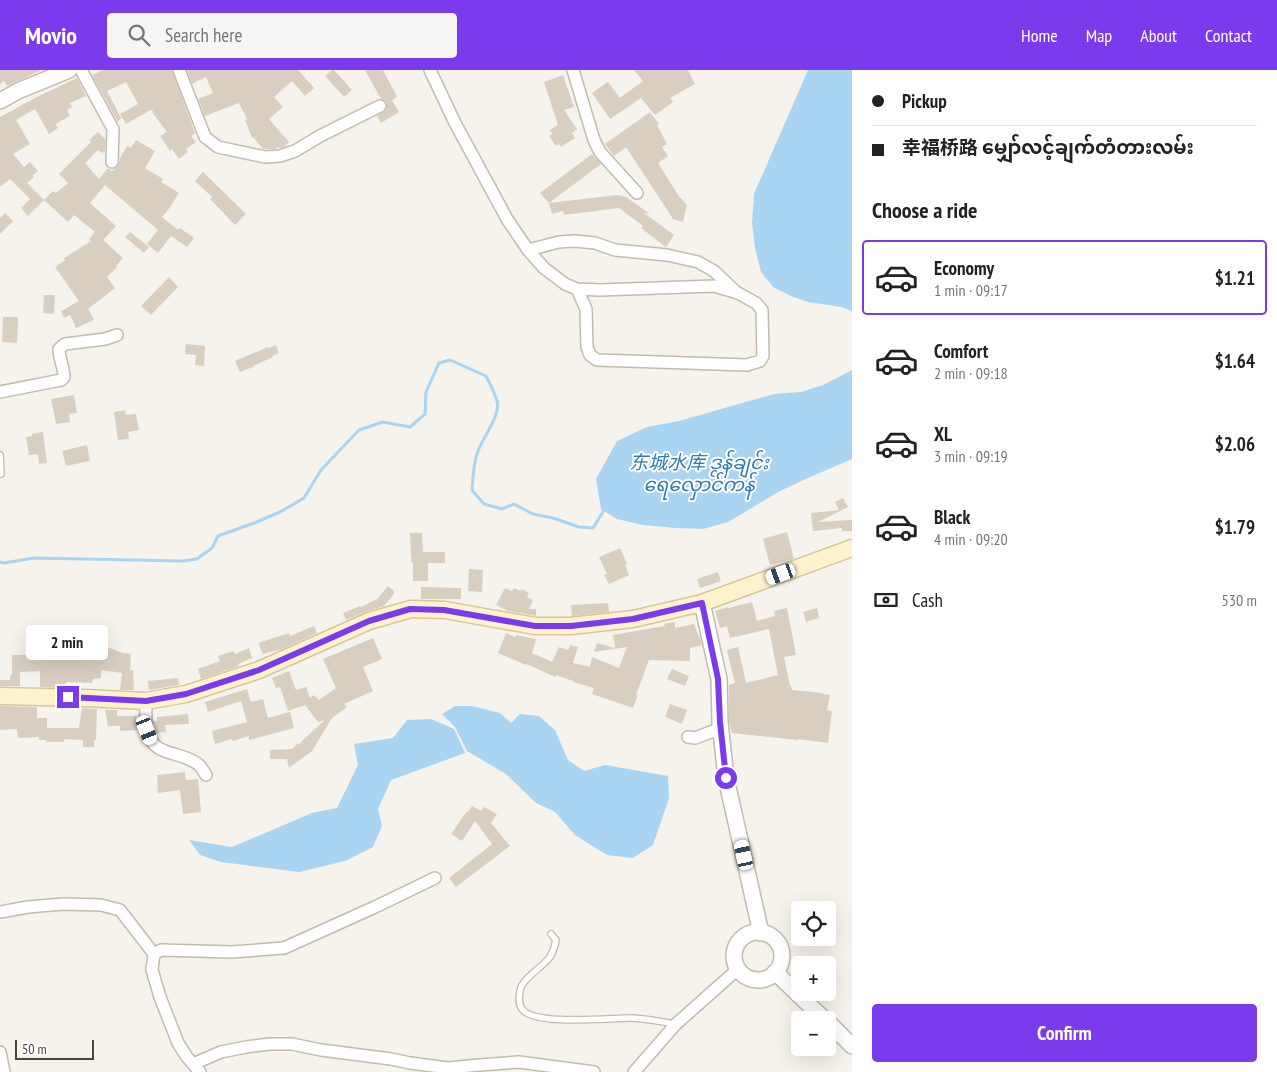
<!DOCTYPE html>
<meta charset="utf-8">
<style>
:root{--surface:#fff;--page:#f6f6f6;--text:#222;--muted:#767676;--line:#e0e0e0;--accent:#7c3aed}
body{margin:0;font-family:"PT Sans Narrow","Noto Sans SC","Noto Sans Myanmar",sans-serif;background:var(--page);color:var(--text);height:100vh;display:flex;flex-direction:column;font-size:19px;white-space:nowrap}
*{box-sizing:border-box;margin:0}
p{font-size:16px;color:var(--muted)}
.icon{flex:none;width:28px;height:28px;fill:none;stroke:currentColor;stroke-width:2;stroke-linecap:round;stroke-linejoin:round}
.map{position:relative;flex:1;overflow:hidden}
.sheet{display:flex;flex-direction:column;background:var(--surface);width:425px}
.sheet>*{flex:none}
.banner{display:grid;align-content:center;height:110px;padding:0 20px;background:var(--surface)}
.buttons{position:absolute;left:791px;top:831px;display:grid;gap:10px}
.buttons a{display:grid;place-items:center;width:45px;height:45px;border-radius:5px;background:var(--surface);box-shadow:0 5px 20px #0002;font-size:25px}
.scale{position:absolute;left:15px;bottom:12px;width:79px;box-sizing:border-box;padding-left:5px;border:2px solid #4b4439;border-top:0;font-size:14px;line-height:18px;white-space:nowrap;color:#4b4439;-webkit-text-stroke:4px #fff;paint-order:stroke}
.end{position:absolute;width:22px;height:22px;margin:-11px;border:6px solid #7c3aed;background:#fff;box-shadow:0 0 0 2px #fff}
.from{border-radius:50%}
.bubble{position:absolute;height:35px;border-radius:5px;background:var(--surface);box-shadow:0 5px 20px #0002;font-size:16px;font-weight:800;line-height:35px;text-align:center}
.car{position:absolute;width:15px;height:30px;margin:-15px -8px;border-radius:6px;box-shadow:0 0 4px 1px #0007;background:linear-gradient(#fff 24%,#345 0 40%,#fff 0 76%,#345 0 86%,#fff 0)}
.banner b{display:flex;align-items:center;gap:18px;height:48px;font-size:19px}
.banner b+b{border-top:1px solid var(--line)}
.banner i{width:12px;height:12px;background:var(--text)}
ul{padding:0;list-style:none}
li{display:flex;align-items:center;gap:15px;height:75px;margin:0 10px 8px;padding:0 10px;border:2px solid transparent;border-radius:5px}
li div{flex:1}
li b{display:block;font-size:19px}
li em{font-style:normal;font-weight:800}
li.active{border-color:var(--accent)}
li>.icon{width:45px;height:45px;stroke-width:1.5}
h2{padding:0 20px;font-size:22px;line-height:60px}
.pay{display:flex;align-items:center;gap:12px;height:55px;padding:0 20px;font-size:19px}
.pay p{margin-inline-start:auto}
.button{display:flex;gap:10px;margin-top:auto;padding:10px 20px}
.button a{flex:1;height:58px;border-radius:5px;background:var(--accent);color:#fff;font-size:20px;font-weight:800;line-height:58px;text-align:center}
header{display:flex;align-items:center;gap:30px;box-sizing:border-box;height:70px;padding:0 25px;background:var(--accent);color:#fff}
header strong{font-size:24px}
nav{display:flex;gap:28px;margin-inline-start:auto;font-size:18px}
.search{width:350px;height:45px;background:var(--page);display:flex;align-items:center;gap:12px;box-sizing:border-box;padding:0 18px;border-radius:5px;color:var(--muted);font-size:19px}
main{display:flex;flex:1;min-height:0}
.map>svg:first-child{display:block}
</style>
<header>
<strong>Movio</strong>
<div class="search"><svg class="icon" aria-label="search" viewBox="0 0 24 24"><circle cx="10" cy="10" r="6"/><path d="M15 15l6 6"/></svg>Search here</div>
<nav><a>Home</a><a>Map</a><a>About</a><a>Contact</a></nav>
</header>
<main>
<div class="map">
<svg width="852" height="1002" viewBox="0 0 852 1002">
<rect width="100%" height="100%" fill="#f6f3ec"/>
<path fill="#a9d4f2" d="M 808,0 L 852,0 L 852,241 L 841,237 L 808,232 L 791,226 L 773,217 L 761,202 L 755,178 L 752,153 L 754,124 Z
M 852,300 L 852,389 L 801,411 L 780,421 L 728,452 L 703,459 L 676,458 L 643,455 L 617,449 L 601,439 L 596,409 L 617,371 L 647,357 L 679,351 L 774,324 L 801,322 L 823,315 Z
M 455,636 L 472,636 L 500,643 L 511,653 L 520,644 L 539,646 L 555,660 L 568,690 L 584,701 L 605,695 L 668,706 L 669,728 L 653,775 L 633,788 L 607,785 L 575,765 L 555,742 L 536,733 L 506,704 L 467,681 L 455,657 L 442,644 Z
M 431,649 L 454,659 L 465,683 L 391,710 L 378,739 L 382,756 L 373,777 L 345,791 L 299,802 L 221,792 L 200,785 L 189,770 L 232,777 L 312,743 L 337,738 L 358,695 L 354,674 L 393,668 L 407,650 Z"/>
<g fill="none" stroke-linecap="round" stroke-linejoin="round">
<path stroke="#a9d4f2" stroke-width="3" d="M 0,492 L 4,493 L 34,488 L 183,491 L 197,489 L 212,478 L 218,466 L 254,453 L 280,442 L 304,428 L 321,400 L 359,360 L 383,352 L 410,357 L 425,344 L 426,322 L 439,293 L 450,290 L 486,306 C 490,314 495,323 497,331 C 501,345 483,367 478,381 C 473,393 473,407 472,420 L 484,434 L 502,439 L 514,434 L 533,444 L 553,448 L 579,457 L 593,458 L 606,437"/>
</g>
<path fill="#d8cfc1" d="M 0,0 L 42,0 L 7,16 L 4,11 L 0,14 Z
M 103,0 L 172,0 L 195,63 L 191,66 L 196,72 L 186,79 L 188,82 L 179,89 L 172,79 L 170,81 L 160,66 L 167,62 L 152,42 L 153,39 L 149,41 L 148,41 L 144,44 L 126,54 L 120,44 L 138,34 L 126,12 L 107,21 L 121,48 L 118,52 L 92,5 Z
M 187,0 L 298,0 L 314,18 L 305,26 L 292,11 L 274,27 L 283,37 L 269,49 L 289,72 L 284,77 L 279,78 L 278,77 L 276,79 L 263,79 L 253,67 L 252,68 L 245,50 L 247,49 L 239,33 L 205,46 L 198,29 L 213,23 L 206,7 L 192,14 Z
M 332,0 L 334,0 L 352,20 L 344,27 L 325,6 Z
M 365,0 L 383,0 L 397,27 L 392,30 L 399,42 L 381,53 L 377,46 L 386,40 L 387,37 L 387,33 L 384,30 L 381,29 Z
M 634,0 L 688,0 L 695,14 L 670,28 L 673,32 L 655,45 L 641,28 L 610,49 L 592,23 L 608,12 L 620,28 L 643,11 Z
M 563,5 L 574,37 L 564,40 L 577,59 L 572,63 L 575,68 L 561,77 L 559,74 L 556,76 L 549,66 L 552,64 L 550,60 L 558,55 L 544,12 Z
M 77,8 L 86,26 L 70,33 L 72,37 L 67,40 L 70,46 L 55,54 L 58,58 L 49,64 L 35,39 L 16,50 L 30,74 L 13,84 L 24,97 L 30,92 L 38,101 L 32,106 L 34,107 L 27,113 L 44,130 L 28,146 L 21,138 L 30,129 L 10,109 L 0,117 L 0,47 L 37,27 Z
M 650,42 L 659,54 L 657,55 L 667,74 L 662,77 L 668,86 L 658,93 L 678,125 L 687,135 L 683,152 L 673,149 L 626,77 L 614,86 L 605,74 Z
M 98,62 L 105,69 L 105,81 L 102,83 L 98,80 L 85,93 L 99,109 L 108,98 L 112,101 L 118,96 L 120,88 L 127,76 L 131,78 L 136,70 L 155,81 L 145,98 L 163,109 L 161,112 L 179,123 L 168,140 L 162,147 L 178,160 L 180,158 L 194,168 L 187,177 L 171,166 L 158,183 L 147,174 L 158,160 L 105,115 L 90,133 L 116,156 L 103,170 L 123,188 L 116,196 L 117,197 L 107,207 L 115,218 L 88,239 L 94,250 L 76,258 L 70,245 L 64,248 L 61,241 L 79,231 L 55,197 L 65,190 L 64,188 L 91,171 L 89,169 L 95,162 L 74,145 L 68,152 L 44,130 L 53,121 L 56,123 L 68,113 L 59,104 L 91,72 L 89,70 Z
M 592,84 L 601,94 L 549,133 L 617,125 L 626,127 L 650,144 L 644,143 L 674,165 L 666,177 L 641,158 L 643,156 L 619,138 L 564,145 L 563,141 L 552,144 L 549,133 L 540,123 Z
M 203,102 L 246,144 L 235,155 L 210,129 L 212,127 L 195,111 Z
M 5,143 L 13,151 L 0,164 L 0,148 Z
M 130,162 L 149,177 L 144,183 L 125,167 Z
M 169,207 L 178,217 L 151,245 L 141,236 Z
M 44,225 L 55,225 L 54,244 L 43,243 Z
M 3,247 L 18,247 L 17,273 L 2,272 Z
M 186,274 L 205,276 L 204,296 L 195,295 L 196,285 L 185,284 Z
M 276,275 L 279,283 L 272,286 L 273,287 L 253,296 L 253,297 L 240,302 L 235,291 L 268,277 L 269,278 Z
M 74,325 L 77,343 L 69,344 L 70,352 L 56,354 L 51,329 Z
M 125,340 L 126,345 L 136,344 L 139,360 L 128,362 L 129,369 L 118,370 L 114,342 Z
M 43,362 L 47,393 L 39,394 L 38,384 L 29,385 L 26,367 L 32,366 L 32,364 Z
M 87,375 L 90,391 L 66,396 L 62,381 Z
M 843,428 L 848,437 L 818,452 L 852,450 L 852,461 L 842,461 L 842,458 L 813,461 L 811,443 L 839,440 L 835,432 Z
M 787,462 L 794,489 L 770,495 L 763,469 Z
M 410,463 L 422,463 L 423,482 L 445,482 L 445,493 L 428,493 L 428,511 L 413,511 L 413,493 L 412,493 L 411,487 Z
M 620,478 L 627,494 L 625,495 L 629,505 L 609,514 L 604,505 L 607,504 L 599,487 Z
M 469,499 L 483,500 L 482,522 L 468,521 Z
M 718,502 L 721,511 L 700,518 L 697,509 Z
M 388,516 L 394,521 L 394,524 L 384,536 L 365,542 L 346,550 L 343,543 L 360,536 L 361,537 L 377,529 Z
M 421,517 L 461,518 L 461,529 L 421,529 Z
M 505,518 L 512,521 L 514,518 L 521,521 L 522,519 L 529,523 L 527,527 L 533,530 L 529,539 L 536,539 L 536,546 L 508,541 L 496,535 Z
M 752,532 L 757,551 L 775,546 L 774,541 L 787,538 L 796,585 L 784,587 L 790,615 L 791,615 L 792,620 L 815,622 L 830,625 L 827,640 L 832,641 L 828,673 L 798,669 L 798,670 L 732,663 L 729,651 L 729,615 L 735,613 L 727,580 L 738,577 L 746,613 L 778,605 L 769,559 L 730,568 L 727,556 L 720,558 L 715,541 L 728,537 L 729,538 Z
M 608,533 L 609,542 L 572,546 L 571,535 Z
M 817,538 L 819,548 L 806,552 L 803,542 Z
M 675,552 L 675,558 L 694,554 L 698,565 L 699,565 L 702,575 L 690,578 L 690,591 L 649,590 L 636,625 L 638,625 L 633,638 L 592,624 L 594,618 L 573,612 L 573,611 L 556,605 L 555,607 L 527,594 L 526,595 L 498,583 L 506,563 L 515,567 L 516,565 L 536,569 L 532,583 L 552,592 L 559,577 L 568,580 L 570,575 L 578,577 L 573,593 L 590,597 L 592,587 L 619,598 L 627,577 L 594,582 L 597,573 L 615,578 L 613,565 L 665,556 L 664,554 Z
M 314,556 L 317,563 L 282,579 L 263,584 L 258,573 L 289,563 L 290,566 Z
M 373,568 L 382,589 L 363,597 L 373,621 L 344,634 L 347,637 L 332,648 L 312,681 L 289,698 L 287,689 L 270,689 L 270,680 L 292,679 L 298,673 L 299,675 L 303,670 L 325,650 L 318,652 L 305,635 L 288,641 L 280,617 L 276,618 L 272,608 L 289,601 L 296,620 L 306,617 L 310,628 L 314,625 L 319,630 L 336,618 L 323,589 Z
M 88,576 L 104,576 L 125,584 L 125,583 L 131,584 L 130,600 L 133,600 L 134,620 L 120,620 L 122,603 L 101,600 L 101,608 L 93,609 L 92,613 L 66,612 L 66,618 L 40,617 L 40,601 L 20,602 L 20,616 L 0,616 L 0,610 L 10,610 L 10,605 L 12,605 L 12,585 L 55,584 L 55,577 L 65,577 L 65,581 L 88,581 Z
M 249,578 L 252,588 L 238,594 L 239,596 L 201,609 L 198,599 L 220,591 L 218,586 L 233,581 L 235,584 Z
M 672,599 L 689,606 L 685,616 L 667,609 Z
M 178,608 L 179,615 L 149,620 L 148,611 Z
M 247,619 L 251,632 L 263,629 L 268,648 L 290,642 L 294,658 L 249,670 L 249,666 L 233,671 L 232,669 L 215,674 L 212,661 L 247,652 L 241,631 L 208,642 L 205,632 Z
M 670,634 L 687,640 L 682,654 L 665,647 Z
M 0,636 L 37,637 L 37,648 L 47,648 L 47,658 L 79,658 L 82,638 L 97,639 L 96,670 L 94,670 L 94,677 L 83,677 L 83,670 L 64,669 L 64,672 L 46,672 L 46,670 L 39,670 L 39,667 L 18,668 L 17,659 L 0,660 Z
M 105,640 L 117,640 L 117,646 L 136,646 L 137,660 L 120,661 L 120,656 L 108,656 Z
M 188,644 L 189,654 L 165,655 L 166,662 L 156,663 L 153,651 L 157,651 L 157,647 Z
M 185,702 L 186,710 L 198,709 L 201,742 L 183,744 L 180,720 L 158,723 L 157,705 Z
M 472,736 L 481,741 L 484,737 L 497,744 L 491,753 L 510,776 L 456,817 L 449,808 L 492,774 L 475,751 L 462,771 L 451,764 L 467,741 L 468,742 Z"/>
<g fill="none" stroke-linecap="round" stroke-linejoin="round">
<g stroke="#c2bbae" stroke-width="8">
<path id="service" d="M 0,385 L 1,404
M 551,864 L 556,870 C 555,876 553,882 550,887 C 542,898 522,908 520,921 C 519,927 518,934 522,939 C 534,956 609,948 630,948 C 645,948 661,952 676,954"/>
</g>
<g stroke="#c2bbae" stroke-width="14">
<path id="minor" d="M 81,0 L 113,59 L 112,92
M 179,0 L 205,67 L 218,77 L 265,87 L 280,86 L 295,81 L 320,66 L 380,36
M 430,0 L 455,53 L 507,149 L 528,180 L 544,198 L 565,214 L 577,219 L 600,220 L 714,216 L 738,223 L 756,233 L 762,240 L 763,286 L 760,291 L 747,295 L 597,290 L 590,285 L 587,277 L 586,239 L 577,219
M 573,0 L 594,70 L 600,82 L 637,123
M 528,180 L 559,172 L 575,171 L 595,173 L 615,180 L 667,185 L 698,192 L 714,201 L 737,223
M 0,322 L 61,310 L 64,307 C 64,297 59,289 59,279 L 65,274 L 105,269 L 117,265
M 146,631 C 146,640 145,650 147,659 C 151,688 182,680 199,695 C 202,698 204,702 206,705
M 688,667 L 695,668 L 716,660 L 720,652
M 0,842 L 28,837 L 63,834 L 101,835 L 120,840 L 154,884
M 0,982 L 4,1002
M 193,994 L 221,982 L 246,977 L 269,974 L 292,974 L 321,980 L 391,989 L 410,993 L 448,998 L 479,995 L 519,992 L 594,1002
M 200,1002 L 187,987 L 178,973 L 160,927 L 152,900 L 154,884 L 161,880 L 232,882 L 284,878 L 375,837 L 435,808
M 634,1002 L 676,954 L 738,899"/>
</g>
<g stroke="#c2bbae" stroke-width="18">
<path id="tertiary" d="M 0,31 L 18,21 L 69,0
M 702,533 L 719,609 L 720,652 L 726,708 L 761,863
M734 886a24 24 0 1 1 48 0a24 24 0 1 1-48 0Z
M 775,902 L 825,950
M 828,952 L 852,976"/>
</g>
<g stroke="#d6c79b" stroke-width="19">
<path id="secondary" d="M 0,626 L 85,628 L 146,631 L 186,624 L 259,600 L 369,551 L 411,539 L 445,540 L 535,556 L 571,556 L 633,549 L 702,533 L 852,478"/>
</g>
<use href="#service" stroke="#fff" stroke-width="5.5"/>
<use href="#minor" stroke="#fff" stroke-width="11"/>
<use href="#tertiary" stroke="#fff" stroke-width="15"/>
<use href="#secondary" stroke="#fff3cd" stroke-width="16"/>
</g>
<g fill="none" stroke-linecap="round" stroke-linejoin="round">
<path stroke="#7c3aed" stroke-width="6" d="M 68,627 L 146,631 L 186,624 L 259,600 L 369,551 L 410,539 L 444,540 L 535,556 L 571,556 L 633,549 L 702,533 L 718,609 L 720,652 L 726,708"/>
</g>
<g text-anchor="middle" stroke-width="4" stroke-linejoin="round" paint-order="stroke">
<g font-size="19" font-style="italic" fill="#2e7ab2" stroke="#fff">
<text x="699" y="399">东城水库 ဒွန်ချင်း<tspan x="699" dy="22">ရေလှောင်ကန်</tspan></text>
</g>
</g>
</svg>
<div class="buttons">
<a><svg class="icon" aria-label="locate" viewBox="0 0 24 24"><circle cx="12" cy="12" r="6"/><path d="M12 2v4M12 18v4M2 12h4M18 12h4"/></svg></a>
<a>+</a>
<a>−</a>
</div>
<div class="scale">50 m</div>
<i class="end from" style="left:726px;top:708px"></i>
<i class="end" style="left:68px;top:627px"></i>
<div class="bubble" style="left:26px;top:555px;width:82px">2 min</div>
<i class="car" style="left:781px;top:504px;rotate:250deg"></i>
<i class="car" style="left:147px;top:660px;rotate:158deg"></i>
<i class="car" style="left:744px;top:785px;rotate:348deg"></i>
</div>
<section class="sheet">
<div class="banner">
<b><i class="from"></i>Pickup</b>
<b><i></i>幸福桥路 မျှော်လင့်ချက်တံတားလမ်း</b>
</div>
<h2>Choose a ride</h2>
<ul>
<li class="active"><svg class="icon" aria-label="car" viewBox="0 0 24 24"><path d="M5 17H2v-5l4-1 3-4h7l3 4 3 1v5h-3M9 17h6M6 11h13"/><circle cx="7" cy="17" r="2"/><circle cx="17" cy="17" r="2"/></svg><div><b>Economy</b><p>1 min · 09:17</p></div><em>$1.21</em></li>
<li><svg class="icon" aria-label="car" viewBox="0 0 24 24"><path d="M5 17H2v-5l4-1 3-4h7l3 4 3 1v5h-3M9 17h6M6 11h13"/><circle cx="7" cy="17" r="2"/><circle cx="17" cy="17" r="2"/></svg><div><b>Comfort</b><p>2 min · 09:18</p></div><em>$1.64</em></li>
<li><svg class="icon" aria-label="car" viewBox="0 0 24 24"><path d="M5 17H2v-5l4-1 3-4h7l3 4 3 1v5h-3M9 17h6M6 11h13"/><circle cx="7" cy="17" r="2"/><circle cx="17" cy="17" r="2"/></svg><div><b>XL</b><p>3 min · 09:19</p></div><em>$2.06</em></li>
<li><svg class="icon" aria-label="car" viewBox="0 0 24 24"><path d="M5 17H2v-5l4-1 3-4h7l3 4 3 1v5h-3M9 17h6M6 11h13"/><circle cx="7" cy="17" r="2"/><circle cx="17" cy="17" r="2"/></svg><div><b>Black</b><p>4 min · 09:20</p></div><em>$1.79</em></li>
</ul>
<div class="pay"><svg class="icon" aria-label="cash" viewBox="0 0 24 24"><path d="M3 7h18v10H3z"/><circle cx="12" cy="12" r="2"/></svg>Cash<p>530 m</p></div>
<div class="button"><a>Confirm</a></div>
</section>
</main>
